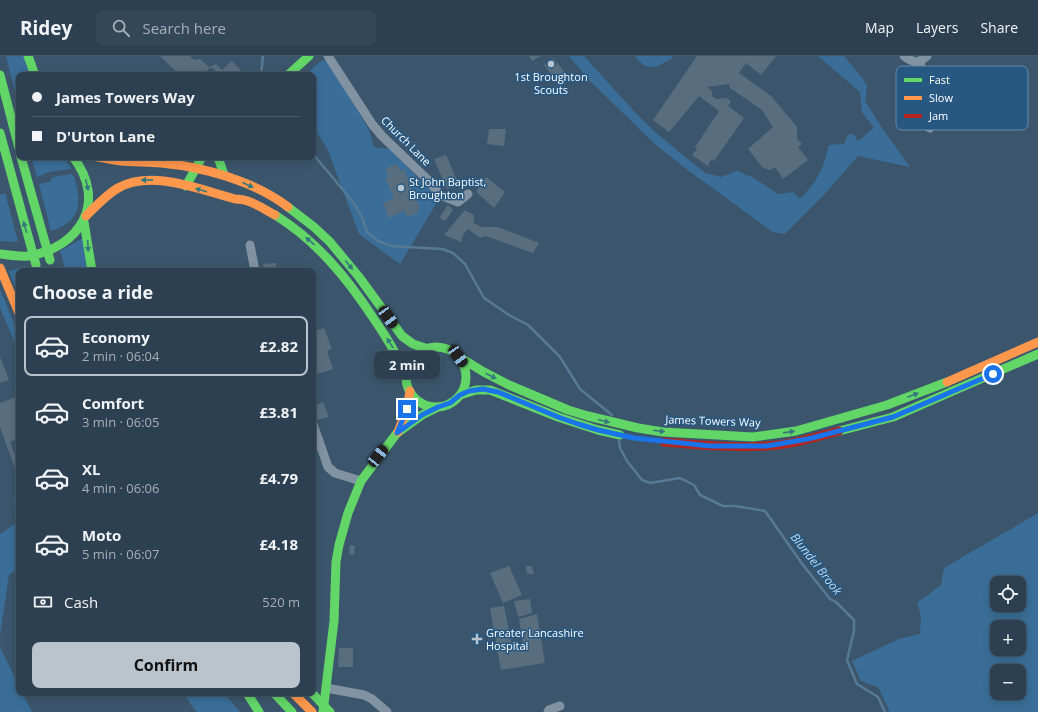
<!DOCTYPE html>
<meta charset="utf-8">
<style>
:root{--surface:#2c4051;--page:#344758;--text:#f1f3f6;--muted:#a6afb7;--line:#485968;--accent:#bac4cc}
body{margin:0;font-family:"Open Sans",sans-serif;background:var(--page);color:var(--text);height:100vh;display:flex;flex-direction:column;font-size:15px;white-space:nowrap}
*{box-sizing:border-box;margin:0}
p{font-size:13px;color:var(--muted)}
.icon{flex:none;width:22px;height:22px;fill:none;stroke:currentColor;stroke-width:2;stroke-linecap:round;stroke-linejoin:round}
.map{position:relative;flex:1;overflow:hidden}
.panel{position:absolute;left:16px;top:212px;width:300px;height:428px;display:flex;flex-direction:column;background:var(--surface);border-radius:8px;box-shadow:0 2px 10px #0003,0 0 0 1px var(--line)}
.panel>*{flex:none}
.hud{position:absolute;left:16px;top:16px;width:300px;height:88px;border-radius:8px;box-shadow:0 2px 10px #0003,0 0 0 1px var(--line);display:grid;align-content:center;height:88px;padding:0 16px;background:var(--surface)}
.controls{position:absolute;left:990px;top:520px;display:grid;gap:8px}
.controls a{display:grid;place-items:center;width:36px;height:36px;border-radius:8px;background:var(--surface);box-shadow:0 2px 10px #0003,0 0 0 1px var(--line);font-size:20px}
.end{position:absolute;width:18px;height:18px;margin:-9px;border:5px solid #1a73e8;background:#fff;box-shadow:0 0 0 2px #fff}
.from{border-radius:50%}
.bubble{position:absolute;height:28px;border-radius:8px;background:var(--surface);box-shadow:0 2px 10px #0003,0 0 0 1px var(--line);font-size:13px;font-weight:700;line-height:28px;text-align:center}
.car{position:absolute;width:12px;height:24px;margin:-12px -6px;border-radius:5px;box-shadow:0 0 3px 1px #0007;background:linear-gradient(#222 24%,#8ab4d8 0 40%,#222 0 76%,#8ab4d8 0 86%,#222 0)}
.hud b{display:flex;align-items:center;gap:14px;height:38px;font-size:15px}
.hud b+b{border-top:1px solid var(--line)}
.hud i{width:10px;height:10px;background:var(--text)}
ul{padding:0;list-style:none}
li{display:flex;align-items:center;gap:12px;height:60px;margin:0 8px 6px;padding:0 8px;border:2px solid transparent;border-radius:8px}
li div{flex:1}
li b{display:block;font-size:15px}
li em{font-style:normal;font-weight:700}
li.selected{border-color:var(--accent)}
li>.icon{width:36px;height:36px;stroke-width:1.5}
h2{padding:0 16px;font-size:18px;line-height:48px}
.pay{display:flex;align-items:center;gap:10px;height:44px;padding:0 16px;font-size:15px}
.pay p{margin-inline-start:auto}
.cta{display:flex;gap:8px;margin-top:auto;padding:8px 16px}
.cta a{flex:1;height:46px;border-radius:8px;background:var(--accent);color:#111;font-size:16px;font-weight:700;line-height:46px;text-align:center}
header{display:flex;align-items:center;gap:24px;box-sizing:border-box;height:56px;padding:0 20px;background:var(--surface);border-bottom:1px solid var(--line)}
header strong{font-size:19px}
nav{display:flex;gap:22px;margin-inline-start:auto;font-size:14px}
.search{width:280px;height:36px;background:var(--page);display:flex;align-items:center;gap:10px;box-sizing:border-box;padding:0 14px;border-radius:8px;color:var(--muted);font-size:15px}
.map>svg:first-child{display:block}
</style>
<header>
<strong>Ridey</strong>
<div class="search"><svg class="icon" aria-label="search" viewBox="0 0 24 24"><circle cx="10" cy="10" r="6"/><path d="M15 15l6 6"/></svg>Search here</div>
<nav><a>Map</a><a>Layers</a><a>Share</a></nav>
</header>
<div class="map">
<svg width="1038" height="656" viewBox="0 0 1038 656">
<rect width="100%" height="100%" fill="#3b566c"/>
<path fill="#3a6e98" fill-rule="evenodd" d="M 6,0 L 25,0 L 32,19 L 19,19 L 19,52 Z
M 569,0 L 584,0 L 632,53 L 656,77 L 705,117 L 721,121 L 737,115 L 754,122 L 778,138 L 793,136 L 800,143 C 818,125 823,114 829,89 L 844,88 L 848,79 L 853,78 L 858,85 L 874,72 L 862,56 L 860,36 L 818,0 L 844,0 L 863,23 L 867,31 L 865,45 L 882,72 L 910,111 L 858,100 L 823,140 L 785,178 L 773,176 L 693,118 L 657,90 L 590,25 Z
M 635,0 L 672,0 L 673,2 C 655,11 649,18 635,0 Z
M 324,4 L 330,8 L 369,74 L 374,91 L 390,93 L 439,143 L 400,208 L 359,178 L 328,94 L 313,70 L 313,19 L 305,19 L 321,5 Z
M 31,101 L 63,101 L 71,111 L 70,113 L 49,116 L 37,121 Z
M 71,118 L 74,120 C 82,146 81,166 51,175 L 39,128 L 49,126 L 53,121 Z
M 5,137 L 18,185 L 12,186 L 0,185 L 0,139 Z
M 85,181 L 88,215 L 66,215 L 60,195 Z
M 25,210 L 27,215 L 19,215 L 19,244 L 9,215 Z
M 0,233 L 19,279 L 19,297 L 0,252 Z
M 14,440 L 19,443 L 19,512 L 9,519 L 0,579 L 0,478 L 16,467 Z
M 1038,457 L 1038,656 L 890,656 L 878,631 L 861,625 L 852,605 L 899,583 L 920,578 L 921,560 L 917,547 L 941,529 L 944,512 ZM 997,527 L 1019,527 L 1019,549 L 997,549 ZM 997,571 L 1019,571 L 1019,593 L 997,593 ZM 997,615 L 1019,615 L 1019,637 L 997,637 Z
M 0,591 L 19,630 L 19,637 L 22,637 L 32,656 L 0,656 Z
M 184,637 L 224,637 L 240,656 L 197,656 L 191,649 Z"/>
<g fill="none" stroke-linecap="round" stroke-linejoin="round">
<path stroke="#567995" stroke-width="2.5" d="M 261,19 L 263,0
M 313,98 L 353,146 L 362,161 L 367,176 L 378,185 L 391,190 L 442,193 L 453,197 L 465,208 L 484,242 L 509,259 L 528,269 L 560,301 L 580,333 L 612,359
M 619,385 L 620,392 L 627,405 L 642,424 L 650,427 L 680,422 L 694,429 L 700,439 L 723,450 L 735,450 L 765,455 L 803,509 L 830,543 L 836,546 L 854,564 L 854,575 L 847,604 L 857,628 L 878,641 L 885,656"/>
</g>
<path fill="#586e7f" d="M 160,0 L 190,0 L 194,4 L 200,3 L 209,11 L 216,8 L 222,14 L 232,5 L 245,19 L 229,19 L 226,16 L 219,19 L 213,12 L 209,12 L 205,19 L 180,19 Z
M 529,0 L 541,0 L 532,5 Z
M 697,0 L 776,0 L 761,19 L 746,7 L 739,17 L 771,40 L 797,71 L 797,83 L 802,88 L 798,91 L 808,104 L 783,123 L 775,111 L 770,114 L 763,112 L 748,93 L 773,71 L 762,54 L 730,32 L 729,28 L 707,31 L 712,35 L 712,40 L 716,43 L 726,42 L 731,45 L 728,50 L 744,62 L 714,105 L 711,103 L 708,110 L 692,99 L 697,93 L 695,91 L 719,55 L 699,40 L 669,76 L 653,64 Z
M 553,2 L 570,23 L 561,30 L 544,9 Z
M 489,73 L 506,73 L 504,90 L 487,88 Z
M 446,99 L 459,129 L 447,133 L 434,103 Z
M 397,108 L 400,115 L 404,113 L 420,153 L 417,154 L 418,157 L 407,161 L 404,155 L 389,162 L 383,147 L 394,142 L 385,122 L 389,121 L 385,113 Z
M 486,121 L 505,136 L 494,152 L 476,136 Z
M 448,149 L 453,154 L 445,165 L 439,162 Z
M 465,154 L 474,159 L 474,167 L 481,171 L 498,171 L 539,187 L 533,197 L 486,180 L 480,182 L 468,173 L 463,179 L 461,186 L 444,179 Z
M 276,207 L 276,215 L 264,215 L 263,208 Z
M 324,272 L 332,293 L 327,295 L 333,313 L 314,319 L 313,275 Z
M 0,301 L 9,324 L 0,327 Z
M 19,340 L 19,382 L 10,386 L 14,397 L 19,395 L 19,415 L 16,416 L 0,371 L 0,347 Z
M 323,346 L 329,361 L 318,364 L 313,350 Z
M 350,489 L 355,490 L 354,499 L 349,498 Z
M 509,510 L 522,539 L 503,547 L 490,517 Z
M 526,510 L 532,510 L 534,518 L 527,518 Z
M 530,543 L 532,557 L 518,561 L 514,545 Z
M 504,550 L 513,595 L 524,593 L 519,563 L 537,558 L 545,607 L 501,614 L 490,552 Z
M 339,592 L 353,592 L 353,611 L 338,611 Z"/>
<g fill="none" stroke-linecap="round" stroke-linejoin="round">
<path stroke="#8192a2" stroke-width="9" d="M 328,0 L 372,68 L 382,80 L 428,124 L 440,139 L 458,146 L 468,138
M 904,0 C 913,7 918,8 927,0
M 921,5 L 919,19 L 903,46 L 903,54 L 930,72
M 250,189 L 255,215
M 313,368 L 328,411 L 335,417 L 361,425
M 326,632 L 364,639 L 372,643 L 387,656
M 548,656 L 549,654 L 560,650"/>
<path stroke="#63d668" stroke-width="9" d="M 28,0 L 35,19
M 0,19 L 13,69
M 288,19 L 309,0
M 218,101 L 224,119
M 186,130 L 202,101
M 288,151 L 314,171 L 330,186 L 359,221 L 402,280 L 413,288 L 428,293
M 275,159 C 317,185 347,222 374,263 C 387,282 399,301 407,322
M 84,166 L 92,215
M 0,198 C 9,199 19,201 28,200 C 80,192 108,146 73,101
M406 321a30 30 0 1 1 60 0a30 30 0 1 1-60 0Z
M 458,300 L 482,315 L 509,329 L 568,354 L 588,360 L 638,372 L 663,376 L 753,381 L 796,375 L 887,349 L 947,326
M 460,339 L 476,334 L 490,334 L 558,361 L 598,374 L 620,379
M 839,375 L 893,361 L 1038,298
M 247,637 L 259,656
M 274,637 L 292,656
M 323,656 L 334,565 L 336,506 L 339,489 L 348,457 L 361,425 L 397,377 L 422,359 L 438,351"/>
<path stroke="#ff974d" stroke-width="9" d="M 97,101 C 105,102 113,104 121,105 C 135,106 148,106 161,107 C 204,111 254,125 288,151
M 86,160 C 96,150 106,139 118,132 C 152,113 201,134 235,143 C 250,143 262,152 275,159
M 0,212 L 19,257
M 947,326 L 1038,286
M 398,376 L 407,353 L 410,335
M 293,637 L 312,656"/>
<path stroke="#b3261e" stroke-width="9" d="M 664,386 C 698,389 732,392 766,390 C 791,389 815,381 839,375"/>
<path stroke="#63d668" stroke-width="9" d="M 13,69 L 19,92
M 0,77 L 36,209
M 21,101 L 50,204
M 312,637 L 330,656"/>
</g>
<defs><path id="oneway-solid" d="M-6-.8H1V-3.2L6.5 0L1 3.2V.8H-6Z"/></defs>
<g fill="#35787b">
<use href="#oneway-solid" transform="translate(147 124) rotate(-179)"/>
<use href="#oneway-solid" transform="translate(87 129) rotate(77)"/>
<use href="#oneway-solid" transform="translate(248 129) rotate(24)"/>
<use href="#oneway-solid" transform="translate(201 134) rotate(-164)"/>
<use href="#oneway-solid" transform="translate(25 171) rotate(-106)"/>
<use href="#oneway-solid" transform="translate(310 185) rotate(-140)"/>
<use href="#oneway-solid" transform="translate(88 190) rotate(87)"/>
<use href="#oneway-solid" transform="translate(349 209) rotate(51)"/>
<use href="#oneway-solid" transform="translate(390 287) rotate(-123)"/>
<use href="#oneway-solid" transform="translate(491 320) rotate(27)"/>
<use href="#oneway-solid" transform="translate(913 339) rotate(-21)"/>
<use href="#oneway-solid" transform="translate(604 365) rotate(14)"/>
<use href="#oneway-solid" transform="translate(659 375) rotate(7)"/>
<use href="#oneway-solid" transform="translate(789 376) rotate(-8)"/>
</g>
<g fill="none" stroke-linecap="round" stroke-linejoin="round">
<path stroke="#1a73e8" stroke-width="5" d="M 407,353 L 397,377 L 422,359 L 438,351 L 450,347 L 460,339 L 469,335 L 483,333 L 498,336 L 558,361 L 578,368 L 598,374 L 634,382 L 710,390 L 767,390 L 808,383 L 893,361 L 993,318"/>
</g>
<g fill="#bac4cc" stroke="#265881" stroke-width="1.5">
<circle cx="551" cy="8" r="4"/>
<circle cx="401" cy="132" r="4"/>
<path d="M475 577h4v4h4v4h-4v4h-4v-4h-4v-4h4z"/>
</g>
<g text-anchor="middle" stroke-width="3" stroke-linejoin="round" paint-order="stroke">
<g font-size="11" fill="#fff" stroke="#265881" text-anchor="start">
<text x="551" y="25" text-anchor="middle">1st Broughton<tspan x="551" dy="13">Scouts</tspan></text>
<text x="409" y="130">St John Baptist,<tspan x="409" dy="13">Broughton</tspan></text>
<text x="486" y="581">Greater Lancashire<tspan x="486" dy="13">Hospital</tspan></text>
</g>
<g font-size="11" fill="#fff" stroke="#265881">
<text transform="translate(406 85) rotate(45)" y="4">Church Lane</text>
<text transform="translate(713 365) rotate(2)" y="4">James Towers Way</text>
</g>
<g font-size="12" font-style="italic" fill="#b9d7ee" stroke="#265881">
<text transform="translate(816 508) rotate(52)" y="4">Blundel Brook</text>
</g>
</g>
<rect x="896" y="10" width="132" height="64" rx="6" fill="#265881" stroke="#678aa7" stroke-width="1"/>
<rect x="904" y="22" width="18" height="4" fill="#63d668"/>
<rect x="904" y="40" width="18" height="4" fill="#ff974d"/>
<rect x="904" y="58" width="18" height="4" fill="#b3261e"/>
<g font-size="11" fill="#fff">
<text x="929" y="28">Fast</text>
<text x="929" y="46">Slow</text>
<text x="929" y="64">Jam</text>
</g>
</svg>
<div class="controls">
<a><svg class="icon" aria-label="locate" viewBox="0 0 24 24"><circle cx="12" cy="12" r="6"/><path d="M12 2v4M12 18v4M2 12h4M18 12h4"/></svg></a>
<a>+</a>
<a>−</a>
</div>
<i class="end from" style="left:993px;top:318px"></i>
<i class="end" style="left:407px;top:353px"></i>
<div class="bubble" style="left:374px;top:295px;width:66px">2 min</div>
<i class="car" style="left:388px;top:261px;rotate:145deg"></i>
<i class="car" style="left:458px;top:300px;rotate:145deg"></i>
<i class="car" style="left:378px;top:400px;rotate:38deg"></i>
<div class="hud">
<b><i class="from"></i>James Towers Way</b>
<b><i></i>D'Urton Lane</b>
</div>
<section class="panel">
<h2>Choose a ride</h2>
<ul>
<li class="selected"><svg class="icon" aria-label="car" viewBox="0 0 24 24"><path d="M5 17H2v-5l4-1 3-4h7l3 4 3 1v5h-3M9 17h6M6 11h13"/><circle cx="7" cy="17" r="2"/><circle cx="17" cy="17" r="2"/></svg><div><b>Economy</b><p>2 min · 06:04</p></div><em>£2.82</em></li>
<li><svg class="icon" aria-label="car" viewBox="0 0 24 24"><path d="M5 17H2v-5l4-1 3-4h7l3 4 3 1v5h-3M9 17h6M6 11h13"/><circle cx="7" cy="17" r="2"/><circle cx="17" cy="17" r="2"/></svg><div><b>Comfort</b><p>3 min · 06:05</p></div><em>£3.81</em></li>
<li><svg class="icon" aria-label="car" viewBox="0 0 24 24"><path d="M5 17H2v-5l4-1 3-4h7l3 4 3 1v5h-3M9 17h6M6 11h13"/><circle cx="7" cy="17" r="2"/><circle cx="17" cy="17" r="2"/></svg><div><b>XL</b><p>4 min · 06:06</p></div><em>£4.79</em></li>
<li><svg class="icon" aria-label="car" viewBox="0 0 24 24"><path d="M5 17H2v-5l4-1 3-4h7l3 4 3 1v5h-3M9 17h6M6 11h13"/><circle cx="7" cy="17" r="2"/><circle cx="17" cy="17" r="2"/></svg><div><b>Moto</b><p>5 min · 06:07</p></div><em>£4.18</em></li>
</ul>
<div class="pay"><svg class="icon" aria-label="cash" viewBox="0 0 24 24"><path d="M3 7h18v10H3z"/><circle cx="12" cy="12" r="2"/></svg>Cash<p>520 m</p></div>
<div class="cta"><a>Confirm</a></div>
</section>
</div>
